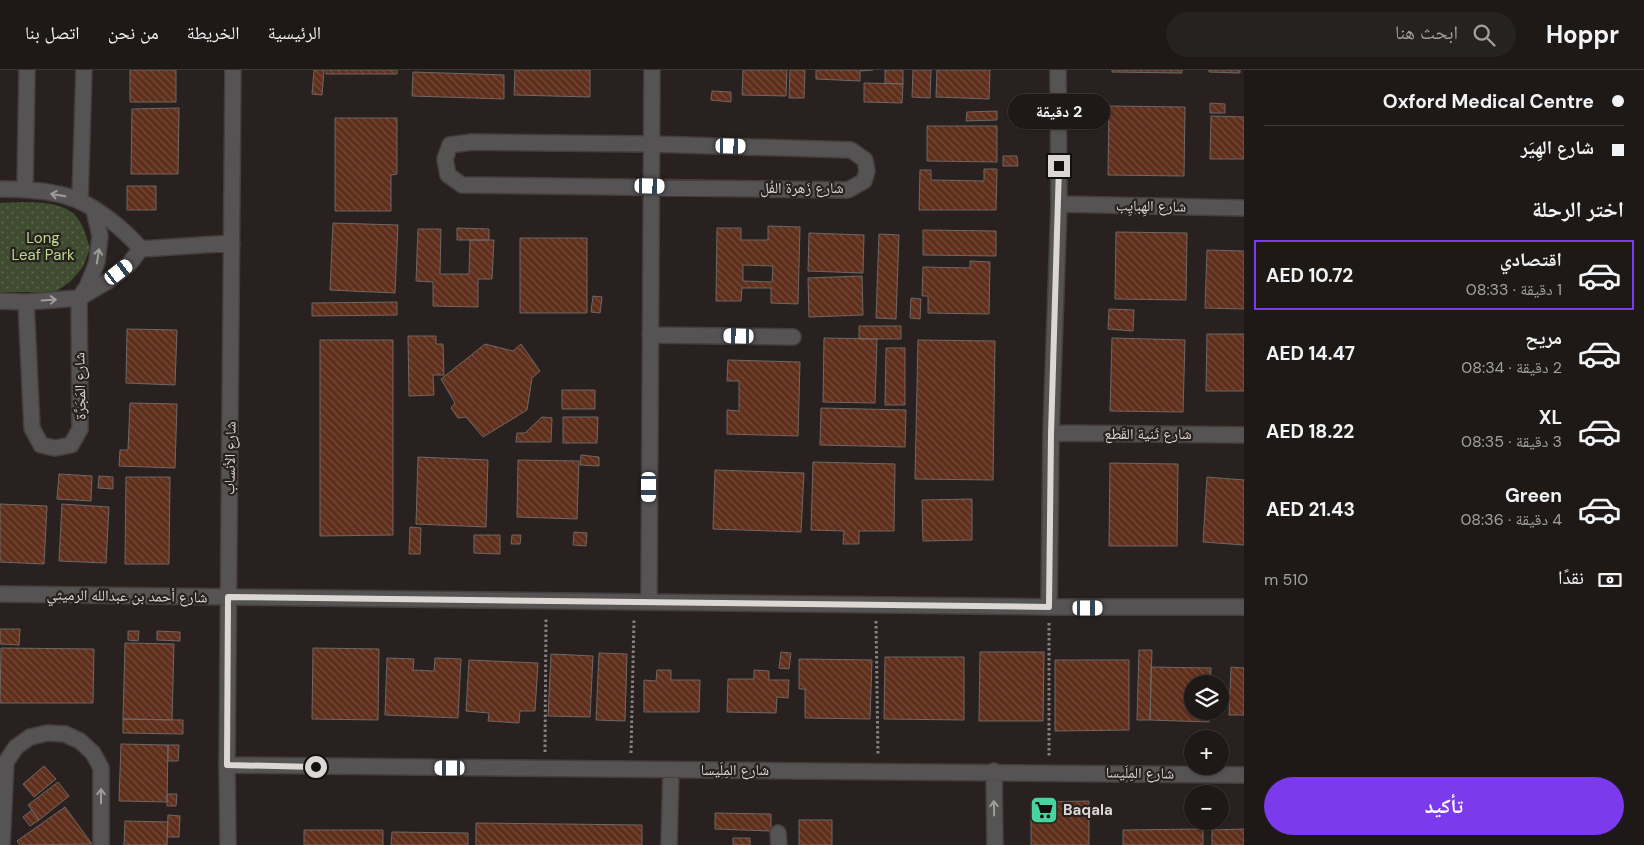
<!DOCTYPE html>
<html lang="ar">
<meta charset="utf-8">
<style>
:root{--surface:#1e1917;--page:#262220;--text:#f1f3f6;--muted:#a1a0a1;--line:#3c3836;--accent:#7c3aed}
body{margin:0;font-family:"DM Sans","Noto Naskh Arabic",sans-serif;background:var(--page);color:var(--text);direction:rtl;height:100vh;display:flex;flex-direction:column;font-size:19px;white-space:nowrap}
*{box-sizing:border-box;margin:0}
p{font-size:16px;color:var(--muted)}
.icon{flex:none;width:28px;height:28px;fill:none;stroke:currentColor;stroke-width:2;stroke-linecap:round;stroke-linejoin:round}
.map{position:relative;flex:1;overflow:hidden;direction:ltr}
.drawer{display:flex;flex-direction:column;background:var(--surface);width:400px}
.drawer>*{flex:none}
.banner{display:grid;align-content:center;height:110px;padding:0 20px;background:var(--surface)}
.controls{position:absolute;left:1184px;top:605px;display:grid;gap:10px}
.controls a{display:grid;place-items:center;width:45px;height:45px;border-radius:50%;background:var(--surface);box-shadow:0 1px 4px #0004,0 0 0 1px var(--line);font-size:25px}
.end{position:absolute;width:22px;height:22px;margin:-11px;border:6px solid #dcd7d5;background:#111;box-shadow:0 0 0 2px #111}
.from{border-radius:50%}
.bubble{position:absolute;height:35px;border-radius:18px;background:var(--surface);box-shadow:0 1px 4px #0004,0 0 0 1px var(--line);font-size:16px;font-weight:700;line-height:35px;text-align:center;direction:rtl}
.car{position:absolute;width:15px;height:30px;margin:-15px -8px;border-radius:6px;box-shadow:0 0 4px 1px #0007;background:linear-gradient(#fff 24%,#345 0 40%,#fff 0 76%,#345 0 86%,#fff 0)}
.banner b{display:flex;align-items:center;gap:18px;height:48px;font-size:19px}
.banner b+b{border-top:1px solid var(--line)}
.banner i{width:12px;height:12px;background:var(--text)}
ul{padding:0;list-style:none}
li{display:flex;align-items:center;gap:15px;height:70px;margin:0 10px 8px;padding:0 10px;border:2px solid transparent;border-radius:0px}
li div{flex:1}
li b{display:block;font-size:19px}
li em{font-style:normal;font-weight:700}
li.on{border-color:var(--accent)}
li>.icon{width:45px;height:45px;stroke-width:1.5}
h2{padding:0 20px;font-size:22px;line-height:60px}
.pay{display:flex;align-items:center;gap:12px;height:55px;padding:0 20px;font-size:19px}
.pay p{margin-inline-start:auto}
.cta{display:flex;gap:10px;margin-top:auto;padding:10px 20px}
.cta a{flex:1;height:58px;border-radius:30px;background:var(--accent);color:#fff;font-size:20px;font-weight:700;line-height:58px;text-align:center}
header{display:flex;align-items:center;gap:30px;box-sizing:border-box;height:70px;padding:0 25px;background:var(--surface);border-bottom:1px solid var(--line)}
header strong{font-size:24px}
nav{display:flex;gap:28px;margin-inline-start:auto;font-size:18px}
.search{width:350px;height:45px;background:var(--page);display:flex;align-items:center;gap:12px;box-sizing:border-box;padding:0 18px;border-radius:28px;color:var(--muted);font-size:19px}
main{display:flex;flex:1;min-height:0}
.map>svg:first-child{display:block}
</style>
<header>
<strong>Hoppr</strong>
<div class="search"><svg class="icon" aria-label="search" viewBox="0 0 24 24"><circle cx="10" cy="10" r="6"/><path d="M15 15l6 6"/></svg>ابحث هنا</div>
<nav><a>الرئيسية</a><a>الخريطة</a><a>من نحن</a><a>اتصل بنا</a></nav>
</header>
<main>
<section class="drawer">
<div class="banner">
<b><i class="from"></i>Oxford Medical Centre</b>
<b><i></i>شارع الهِيَر</b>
</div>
<h2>اختر الرحلة</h2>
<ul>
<li class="on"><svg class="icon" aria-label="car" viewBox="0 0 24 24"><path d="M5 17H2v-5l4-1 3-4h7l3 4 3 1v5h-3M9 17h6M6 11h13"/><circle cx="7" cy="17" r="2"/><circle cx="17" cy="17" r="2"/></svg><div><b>اقتصادي</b><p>1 دقيقة · 08:33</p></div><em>AED 10.72</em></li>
<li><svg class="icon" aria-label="car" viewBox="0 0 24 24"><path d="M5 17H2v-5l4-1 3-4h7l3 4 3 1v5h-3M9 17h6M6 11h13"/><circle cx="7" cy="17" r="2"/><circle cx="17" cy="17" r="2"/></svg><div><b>مريح</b><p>2 دقيقة · 08:34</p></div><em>AED 14.47</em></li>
<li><svg class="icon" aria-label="car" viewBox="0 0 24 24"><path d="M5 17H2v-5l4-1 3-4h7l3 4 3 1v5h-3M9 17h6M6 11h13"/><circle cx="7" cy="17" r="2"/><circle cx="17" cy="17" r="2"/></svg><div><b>XL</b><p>3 دقيقة · 08:35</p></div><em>AED 18.22</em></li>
<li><svg class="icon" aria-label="car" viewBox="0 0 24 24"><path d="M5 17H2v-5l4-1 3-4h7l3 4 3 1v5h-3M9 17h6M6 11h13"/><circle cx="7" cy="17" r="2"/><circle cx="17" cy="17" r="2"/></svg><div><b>Green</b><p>4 دقيقة · 08:36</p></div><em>AED 21.43</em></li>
</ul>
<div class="pay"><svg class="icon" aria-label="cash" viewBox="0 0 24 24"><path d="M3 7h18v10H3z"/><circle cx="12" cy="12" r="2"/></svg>نقدًا<p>510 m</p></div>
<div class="cta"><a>تأكيد</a></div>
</section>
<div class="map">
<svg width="1244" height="775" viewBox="0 0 1244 775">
<defs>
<pattern id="grass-dots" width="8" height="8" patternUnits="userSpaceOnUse" patternTransform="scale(1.25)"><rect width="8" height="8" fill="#404c2f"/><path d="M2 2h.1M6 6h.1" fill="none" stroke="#5b654c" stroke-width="1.8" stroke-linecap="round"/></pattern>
<pattern id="building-back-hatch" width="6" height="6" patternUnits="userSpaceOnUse" patternTransform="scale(1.25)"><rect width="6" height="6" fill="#5f2f1c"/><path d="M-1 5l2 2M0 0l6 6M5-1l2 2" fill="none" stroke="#754c3c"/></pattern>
</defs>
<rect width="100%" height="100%" fill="#28211f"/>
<path fill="url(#grass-dots)" d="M 0,133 C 24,133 67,127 80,152 C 85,160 87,169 90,178 L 83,197 L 70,212 L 55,222 L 0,222 Z"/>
<path fill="url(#building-back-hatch)" stroke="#6f6764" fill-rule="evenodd" d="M 130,0 L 176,0 L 176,32 L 130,32 Z
M 314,0 L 324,0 L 322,25 L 312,24 Z
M 326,0 L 397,0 L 397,4 L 326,4 Z
M 515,0 L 590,0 L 590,27 L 514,25 Z
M 743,0 L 787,0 L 786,26 L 742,25 Z
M 790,0 L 805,0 L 804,28 L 789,28 Z
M 816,0 L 873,0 L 860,1 L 860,11 L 816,9 Z
M 885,0 L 903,0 L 903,14 L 885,13 Z
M 913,0 L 931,0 L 930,28 L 912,27 Z
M 937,0 L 990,0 L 989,29 L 936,27 Z
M 1112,0 L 1182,0 L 1182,3 L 1112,2 Z
M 1209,0 L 1240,0 L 1240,3 L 1209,2 Z
M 413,2 L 504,5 L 504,29 L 412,26 Z
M 864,13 L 903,14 L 902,33 L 864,32 Z
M 712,21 L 731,22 L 731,32 L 711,30 Z
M 1210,33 L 1225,34 L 1225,43 L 1210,43 Z
M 1109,36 L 1185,37 L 1184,106 L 1108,105 Z
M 179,38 L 178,104 L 131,104 L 132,39 Z
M 997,41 L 997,50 L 966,51 L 967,42 Z
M 1211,46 L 1244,47 L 1244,89 L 1210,89 Z
M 335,48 L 397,48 L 397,104 L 391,105 L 391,141 L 335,141 Z
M 927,56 L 997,56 L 997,92 L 927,91 Z
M 1003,86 L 1017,86 L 1018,96 L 1003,96 Z
M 984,99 L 997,99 L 996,140 L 919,140 L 920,100 L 931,100 L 931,110 L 984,111 Z
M 127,116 L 156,116 L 156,140 L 127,140 Z
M 333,153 L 398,155 L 395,223 L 330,220 Z
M 768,156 L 800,157 L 798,234 L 771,233 L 771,218 L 742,218 L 741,231 L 716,231 L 717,158 L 741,158 L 741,170 L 768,170 ZM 743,195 L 773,196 L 772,212 L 743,211 Z
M 457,158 L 489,159 L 489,170 L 457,170 Z
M 418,159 L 441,159 L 440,204 L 469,204 L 470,170 L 494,170 L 492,209 L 478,209 L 478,237 L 433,236 L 433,212 L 416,211 Z
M 923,160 L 996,161 L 996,186 L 923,185 Z
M 1116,162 L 1187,163 L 1186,230 L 1115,229 Z
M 809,163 L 864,165 L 863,203 L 808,201 Z
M 879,164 L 899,165 L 896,249 L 876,248 Z
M 520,168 L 587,168 L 587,243 L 520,243 Z
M 1207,180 L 1244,181 L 1244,239 L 1205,238 Z
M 970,191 L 990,192 L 989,244 L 928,243 L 928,226 L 922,226 L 923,197 L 970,198 Z
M 862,206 L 863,245 L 809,247 L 808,208 Z
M 593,226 L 602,227 L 600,243 L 591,242 Z
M 911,228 L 921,229 L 920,249 L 910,248 Z
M 397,232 L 397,245 L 312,246 L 312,233 Z
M 1109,239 L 1134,240 L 1133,261 L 1108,259 Z
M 859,256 L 901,256 L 901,269 L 859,269 Z
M 127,259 L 177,260 L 175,315 L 126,313 Z
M 1207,264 L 1244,264 L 1244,321 L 1206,321 Z
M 408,266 L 436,266 L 436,274 L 443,274 L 444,305 L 433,305 L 434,325 L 409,326 Z
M 824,268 L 877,269 L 875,333 L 823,332 Z
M 1112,268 L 1185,270 L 1183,342 L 1110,341 Z
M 320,270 L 393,270 L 393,465 L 320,466 Z
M 918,270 L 995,271 L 993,410 L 915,409 Z
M 485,274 L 513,281 L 521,274 L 540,301 L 532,308 L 527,340 L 483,367 L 466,347 L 458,348 L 451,338 L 455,333 L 441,309 Z
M 886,278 L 905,278 L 905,335 L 885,335 Z
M 728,290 L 800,292 L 798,366 L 727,364 L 727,340 L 739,341 L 739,311 L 727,311 Z
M 562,320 L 595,320 L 595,339 L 562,339 Z
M 130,333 L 177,334 L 175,398 L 119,396 L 120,380 L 128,380 Z
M 821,338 L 906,340 L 905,377 L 820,375 Z
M 542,347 L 552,348 L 551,372 L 516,372 L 517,363 L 525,363 Z
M 563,347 L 598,347 L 597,373 L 563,373 Z
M 581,385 L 599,387 L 599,396 L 580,395 Z
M 418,387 L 488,390 L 486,457 L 416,454 Z
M 518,390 L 579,391 L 577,449 L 517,447 Z
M 813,392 L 895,394 L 894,461 L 859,461 L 859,474 L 843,474 L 844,461 L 811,460 Z
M 1110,393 L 1178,394 L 1177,476 L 1109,476 Z
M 715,400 L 804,403 L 801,462 L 713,459 Z
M 59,404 L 92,406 L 91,431 L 57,429 Z
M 99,406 L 113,407 L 113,419 L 98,418 Z
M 126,407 L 170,407 L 169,494 L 125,494 Z
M 1207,407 L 1244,410 L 1244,475 L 1203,472 Z
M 972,429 L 972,470 L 923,471 L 922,430 Z
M 0,434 L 47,436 L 44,494 L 0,492 Z
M 62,434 L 109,437 L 106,493 L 59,491 Z
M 410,457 L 421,458 L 420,484 L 409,484 Z
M 574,462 L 587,463 L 586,476 L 573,475 Z
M 474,465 L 500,465 L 500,484 L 474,483 Z
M 512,465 L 521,465 L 520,474 L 511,474 Z
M 0,559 L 20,559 L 19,575 L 0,574 Z
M 128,561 L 139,561 L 138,571 L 128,570 Z
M 157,561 L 180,562 L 180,571 L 157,570 Z
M 125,573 L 174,574 L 172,650 L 123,649 Z
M 1,578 L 94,579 L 93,633 L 0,633 Z
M 313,578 L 379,579 L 378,650 L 312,649 Z
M 1139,580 L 1152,580 L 1150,650 L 1137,650 Z
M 781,582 L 791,583 L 789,599 L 779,598 Z
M 980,582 L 1044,582 L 1043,651 L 979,651 Z
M 599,583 L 627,584 L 625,651 L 596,650 Z
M 551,584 L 593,586 L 590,647 L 548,646 Z
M 885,587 L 964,587 L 964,650 L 884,649 Z
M 387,588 L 414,589 L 413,600 L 434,601 L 435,588 L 461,589 L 458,648 L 385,645 Z
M 799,589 L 872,590 L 870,649 L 805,648 L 805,619 L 799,619 Z
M 469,590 L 538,593 L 535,641 L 520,641 L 519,653 L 488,651 L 489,643 L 466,641 Z
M 1055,590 L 1129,590 L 1129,660 L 1055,661 Z
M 1151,597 L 1211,598 L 1210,614 L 1192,614 L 1192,641 L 1210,641 L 1209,652 L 1150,650 Z
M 1231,597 L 1244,598 L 1244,645 L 1229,645 Z
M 657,600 L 671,600 L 671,610 L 700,610 L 699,642 L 644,642 L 644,610 L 656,611 Z
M 754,600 L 769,601 L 769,610 L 789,610 L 788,628 L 777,627 L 776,643 L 727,642 L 728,609 L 754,609 Z
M 123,649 L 183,650 L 183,664 L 123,663 Z
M 121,674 L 168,675 L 167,732 L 119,731 Z
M 168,675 L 179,675 L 178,691 L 168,691 Z
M 44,696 L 56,709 L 34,727 L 23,714 Z
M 58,712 L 69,726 L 39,750 L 28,735 Z
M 167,724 L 177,724 L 176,736 L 167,736 Z
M 1089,731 L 1089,775 L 1031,775 L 1031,732 Z
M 65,737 L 92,774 L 20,775 L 17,771 Z
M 32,740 L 39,750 L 30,756 L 23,747 Z
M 715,743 L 771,744 L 771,761 L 715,759 Z
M 168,745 L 180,746 L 179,767 L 167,767 Z
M 799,750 L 832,750 L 832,775 L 799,775 Z
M 125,751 L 168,752 L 167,775 L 124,775 Z
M 476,753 L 642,755 L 642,775 L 476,775 Z
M 1203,759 L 1203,775 L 1123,775 L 1123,760 Z
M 1244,759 L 1244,775 L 1212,775 L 1212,760 Z
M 304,760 L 383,760 L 383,775 L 304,775 Z
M 392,762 L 468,763 L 468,775 L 391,775 Z
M 733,768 L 750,768 L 750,775 L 733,775 Z"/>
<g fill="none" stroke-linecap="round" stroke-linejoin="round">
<g stroke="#453e3c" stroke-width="18">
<path id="minor" d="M 472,72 L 651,74 L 851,80 L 865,90 L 867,101 L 864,111 L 848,120 L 462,115 L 448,105 L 445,89 L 450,75 Z
M 0,119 C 22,119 45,120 66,126 C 92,133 123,158 141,179
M 25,119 L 27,0
M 80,131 L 84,0
M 1059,134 L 1244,138
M 0,231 L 26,232 L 79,228 L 108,211 L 129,194 L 141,179 L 232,173
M 26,232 L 32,358 L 41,375 L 55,378 L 71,375 L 80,359 L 79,228 L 87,217 L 97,192 L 100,166 L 94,140
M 650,265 L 793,267
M 1051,363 L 1244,365
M 0,524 L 1049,537 L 1244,537
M 649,532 L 652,0
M 1049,537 L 1051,363 L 1059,134 L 1058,0
M 227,695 C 566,701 905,700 1244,705
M 994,701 L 995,775
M 778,763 L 779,775
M 2,775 L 6,692 L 16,677 L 30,667 L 47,663 L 65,664 L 80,671 L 93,683 L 101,698 L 101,775
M 228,775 L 227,695 L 233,0
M 669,775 L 671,700"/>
</g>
<path stroke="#87817f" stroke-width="3" stroke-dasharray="2.5 2.5" stroke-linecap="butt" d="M 876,551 L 878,685
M 1049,553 L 1049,687
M 545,682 L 546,548
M 631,683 L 634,549"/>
<use href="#minor" stroke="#565355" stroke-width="15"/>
</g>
<defs><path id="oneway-shaft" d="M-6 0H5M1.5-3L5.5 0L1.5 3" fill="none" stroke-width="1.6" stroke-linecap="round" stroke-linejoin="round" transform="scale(1.25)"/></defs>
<g stroke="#a09c9b">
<use href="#oneway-shaft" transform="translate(58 125) rotate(-170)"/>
<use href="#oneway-shaft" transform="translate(98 186) rotate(-81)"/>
<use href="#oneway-shaft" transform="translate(49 230) rotate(-4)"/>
<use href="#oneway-shaft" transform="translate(101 726) rotate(-90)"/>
<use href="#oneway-shaft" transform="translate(994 738) rotate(-91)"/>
</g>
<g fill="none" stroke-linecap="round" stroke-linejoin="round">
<path stroke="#dcd7d5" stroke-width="6" d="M 316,697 L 227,695 L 228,527 L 1049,537 L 1051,364 L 1059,96"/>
</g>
<defs>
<g id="supermarket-square" transform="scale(1.4375)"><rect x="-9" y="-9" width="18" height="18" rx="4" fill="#47d49e" stroke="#28211f"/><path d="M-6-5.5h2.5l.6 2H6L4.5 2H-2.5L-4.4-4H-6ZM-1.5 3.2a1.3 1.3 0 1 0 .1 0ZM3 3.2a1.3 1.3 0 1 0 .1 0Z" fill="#111"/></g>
</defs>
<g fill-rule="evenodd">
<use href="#supermarket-square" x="1044" y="740"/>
</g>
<g text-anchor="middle" stroke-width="4.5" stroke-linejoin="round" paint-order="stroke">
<g font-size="15" fill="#dcd7d5" stroke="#28211f">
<text x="802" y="123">شارع زَهرة الفُل</text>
<text transform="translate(1151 136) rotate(1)" y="5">شارع الهِبايِب</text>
<text transform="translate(80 316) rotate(-91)" y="5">شارع المَجَرَّة</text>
<text x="1148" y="369">شارع ثَنية القَطع</text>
<text transform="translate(230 388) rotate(-89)" y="5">شارع الأنساب</text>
<text transform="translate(127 526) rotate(1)" y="5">شارع أحمد بن عبدالله الرميثي</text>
<text x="735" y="705">شارع المِلَيسا</text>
<text transform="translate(1140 703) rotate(1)" y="5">شارع المِلَيسا</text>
</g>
<g font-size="15" fill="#bada8d" stroke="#28211f">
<text x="43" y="173">Long<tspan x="43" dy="17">Leaf Park</tspan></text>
</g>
<g font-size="15" font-weight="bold" fill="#dcd7d5" stroke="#28211f" text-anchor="start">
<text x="1063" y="745">Baqala</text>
</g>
</g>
</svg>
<div class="controls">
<a><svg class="icon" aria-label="layers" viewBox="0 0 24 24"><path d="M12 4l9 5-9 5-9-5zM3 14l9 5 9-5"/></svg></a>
<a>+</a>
<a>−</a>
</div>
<i class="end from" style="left:316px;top:697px"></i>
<i class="end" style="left:1059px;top:96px"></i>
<div class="bubble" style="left:1008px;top:24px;width:102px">2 دقيقة</div>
<i class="car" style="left:731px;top:76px;rotate:91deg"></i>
<i class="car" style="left:650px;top:116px;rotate:91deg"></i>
<i class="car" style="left:119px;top:202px;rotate:53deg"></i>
<i class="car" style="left:739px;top:266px;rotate:271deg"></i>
<i class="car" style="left:649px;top:417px;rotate:180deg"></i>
<i class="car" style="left:1088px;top:538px;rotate:90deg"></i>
<i class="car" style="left:450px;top:698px;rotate:270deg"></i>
</div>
</main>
